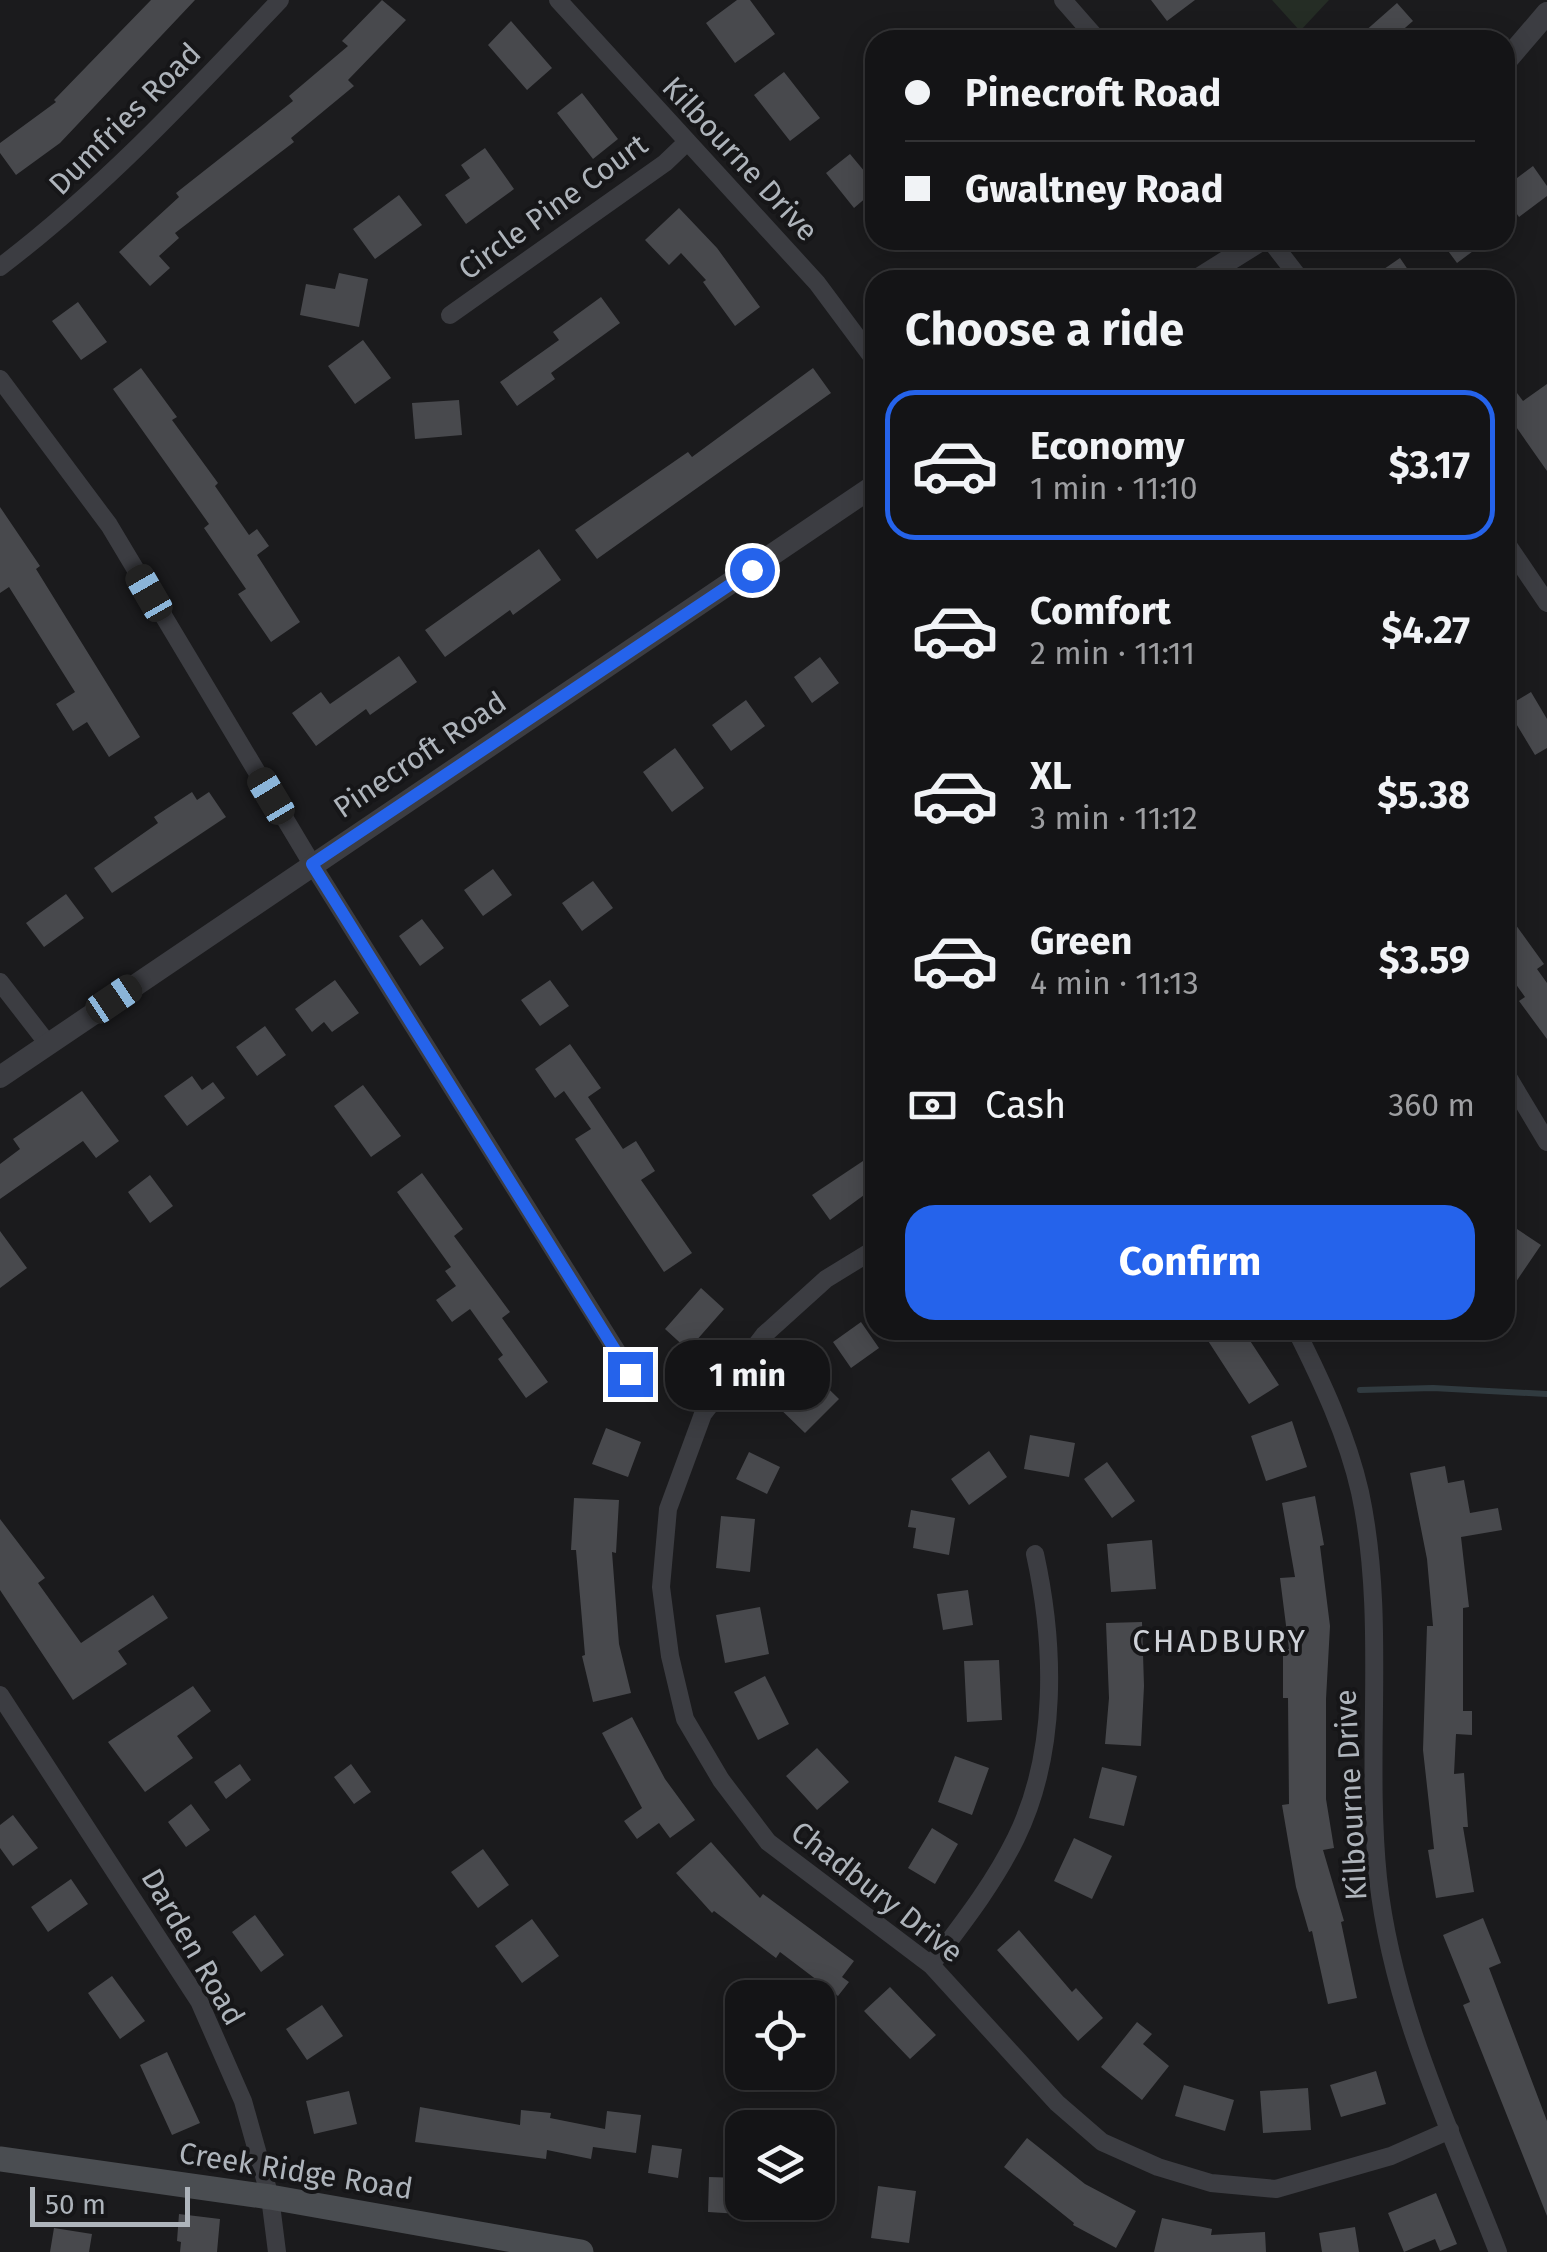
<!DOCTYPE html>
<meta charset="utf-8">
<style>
:root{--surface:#141416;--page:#1d1d1f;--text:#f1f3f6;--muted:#9d9ea1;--line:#333335;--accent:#2563eb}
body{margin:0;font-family:"Fira Sans",sans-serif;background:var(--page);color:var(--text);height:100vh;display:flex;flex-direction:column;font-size:38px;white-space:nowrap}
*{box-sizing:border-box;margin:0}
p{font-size:32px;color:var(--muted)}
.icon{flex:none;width:55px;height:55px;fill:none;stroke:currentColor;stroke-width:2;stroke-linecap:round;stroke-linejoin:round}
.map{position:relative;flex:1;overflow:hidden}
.details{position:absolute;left:865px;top:270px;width:650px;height:1070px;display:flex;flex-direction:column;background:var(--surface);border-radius:30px;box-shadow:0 5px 25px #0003,0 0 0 2px var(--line)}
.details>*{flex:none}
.guide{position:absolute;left:865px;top:30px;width:650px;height:220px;border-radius:30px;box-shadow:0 5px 25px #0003,0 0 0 2px var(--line);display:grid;align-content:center;height:220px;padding:0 40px;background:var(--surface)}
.tools{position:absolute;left:725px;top:1980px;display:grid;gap:20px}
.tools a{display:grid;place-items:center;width:110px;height:110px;border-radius:20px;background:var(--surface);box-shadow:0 5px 25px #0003,0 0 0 2px var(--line);font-size:50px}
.scale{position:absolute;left:30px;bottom:25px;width:160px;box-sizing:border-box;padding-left:10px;border:5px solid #aeb4bb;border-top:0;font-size:28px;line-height:35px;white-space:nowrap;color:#aeb4bb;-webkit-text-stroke:8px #161618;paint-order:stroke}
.end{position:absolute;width:45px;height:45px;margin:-22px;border:12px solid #2563eb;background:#fff;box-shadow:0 0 0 5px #fff}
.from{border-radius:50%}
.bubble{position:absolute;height:70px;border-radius:30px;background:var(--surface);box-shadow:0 5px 25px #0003,0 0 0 2px var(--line);font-size:32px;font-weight:700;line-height:70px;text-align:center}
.car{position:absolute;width:30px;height:60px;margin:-30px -15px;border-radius:12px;box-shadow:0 0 8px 2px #0007;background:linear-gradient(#222 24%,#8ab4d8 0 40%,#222 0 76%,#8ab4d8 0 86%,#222 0)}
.guide b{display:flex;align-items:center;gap:35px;height:95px;font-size:38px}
.guide b+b{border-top:2px solid var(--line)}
.guide i{width:25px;height:25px;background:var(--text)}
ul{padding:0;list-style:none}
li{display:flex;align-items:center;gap:30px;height:150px;margin:0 20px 15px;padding:0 20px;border:5px solid transparent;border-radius:30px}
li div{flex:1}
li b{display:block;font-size:38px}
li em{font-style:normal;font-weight:700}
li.active{border-color:var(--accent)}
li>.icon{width:90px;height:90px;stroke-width:1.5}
h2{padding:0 40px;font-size:45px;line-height:120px}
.pay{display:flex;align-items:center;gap:25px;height:110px;padding:0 40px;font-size:38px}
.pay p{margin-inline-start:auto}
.cta{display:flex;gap:20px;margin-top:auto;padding:20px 40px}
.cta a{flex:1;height:115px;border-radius:30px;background:var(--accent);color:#fff;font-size:40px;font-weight:700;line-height:115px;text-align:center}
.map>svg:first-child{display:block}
</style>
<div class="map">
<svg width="1547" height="2252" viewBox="0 0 1547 2252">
<rect width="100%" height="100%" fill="#1b1b1d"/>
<path fill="#252d25" d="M 1272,0 L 1329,0 L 1300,31 Z"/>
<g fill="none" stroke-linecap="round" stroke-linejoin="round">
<path stroke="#313b40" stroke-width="6" d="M 1360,1390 L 1433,1388 L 1547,1394"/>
</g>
<path fill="#48494d" d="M 151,0 L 195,0 L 60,143 L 16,175 L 0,153 L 0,143 L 56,102 L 54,100 Z
M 382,0 L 406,20 L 348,80 L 354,86 L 291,138 L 294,142 L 175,233 L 179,238 L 159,256 L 170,268 L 150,286 L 119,252 L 179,197 L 176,193 L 293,101 L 289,96 L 348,46 L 342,41 Z
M 737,0 L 750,0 L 775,34 L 735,63 L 706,23 Z
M 1151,0 L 1195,0 L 1167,21 Z
M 1397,3 L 1413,21 L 1391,40 L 1355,40 Z
M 511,21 L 552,68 L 527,90 L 488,45 Z
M 784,72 L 820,118 L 790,141 L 754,95 Z
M 582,93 L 618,139 L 593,159 L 557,113 Z
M 485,148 L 514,189 L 466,224 L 445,195 L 470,178 L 461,165 Z
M 850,154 L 875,184 L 875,190 L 854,208 L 826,173 Z
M 1533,166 L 1547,186 L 1547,196 L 1519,217 L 1505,197 L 1505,187 Z
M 399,195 L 422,225 L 375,259 L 353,229 Z
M 679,208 L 717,248 L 760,307 L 735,326 L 703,282 L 706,280 L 681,253 L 669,265 L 645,240 Z
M 1440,240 L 1488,240 L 1457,263 Z
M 1400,258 L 1415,280 L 1368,280 Z
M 339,273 L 368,279 L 359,327 L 300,315 L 306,284 L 335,289 Z
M 601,297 L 620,323 L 551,373 L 555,379 L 517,406 L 500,382 L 559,340 L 553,332 Z
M 78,302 L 107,342 L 81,360 L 52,321 Z
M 363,340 L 391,378 L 355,404 L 328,366 Z
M 141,368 L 177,417 L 172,420 L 218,483 L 215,486 L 249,535 L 257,529 L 269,546 L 257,555 L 300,622 L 271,642 L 238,594 L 246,589 L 204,528 L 209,524 L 113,389 Z
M 813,368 L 831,393 L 597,559 L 575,530 L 688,452 L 692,457 Z
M 1505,377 L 1523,401 L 1547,384 L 1547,471 L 1505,411 Z
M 459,400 L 462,435 L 415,439 L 412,403 Z
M 0,507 L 40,566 L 36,569 L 140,737 L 109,757 L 87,722 L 73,731 L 56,704 L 75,692 L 9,587 L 0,593 Z
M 539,549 L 561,580 L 513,615 L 510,610 L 445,657 L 425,630 Z
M 399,656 L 417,682 L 370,715 L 366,709 L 316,746 L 292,713 L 321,692 L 330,704 Z
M 820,657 L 839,683 L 812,703 L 794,677 Z
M 1531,692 L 1547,719 L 1547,748 L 1535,755 L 1506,707 Z
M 746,700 L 765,726 L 731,751 L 712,725 Z
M 675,748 L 704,788 L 672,812 L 643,772 Z
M 192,792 L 197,800 L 209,792 L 226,817 L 112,893 L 94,868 L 158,823 L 154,817 Z
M 493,869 L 512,895 L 483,916 L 464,890 Z
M 593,881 L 613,908 L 582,931 L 562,903 Z
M 66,894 L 84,918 L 44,947 L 26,923 Z
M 1505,910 L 1544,964 L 1537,969 L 1547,983 L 1547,1039 L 1519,1001 L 1525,997 L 1505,969 Z
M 422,919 L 444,948 L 420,966 L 399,936 Z
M 335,980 L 359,1013 L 332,1032 L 324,1022 L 312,1032 L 295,1009 Z
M 550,980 L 569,1006 L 540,1026 L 521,1000 Z
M 265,1026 L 286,1055 L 257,1076 L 236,1047 Z
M 570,1044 L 601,1088 L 588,1097 L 623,1149 L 636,1141 L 655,1171 L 641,1180 L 692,1253 L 664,1272 L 575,1139 L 591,1129 L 564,1091 L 555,1098 L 535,1069 Z
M 192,1076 L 202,1090 L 213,1082 L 225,1098 L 187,1126 L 164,1096 Z
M 363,1085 L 401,1136 L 371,1157 L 334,1106 Z
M 82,1091 L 119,1141 L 96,1158 L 83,1141 L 0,1199 L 0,1164 L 20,1149 L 13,1139 Z
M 875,1153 L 875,1187 L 830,1220 L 812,1195 Z
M 422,1173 L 463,1229 L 454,1236 L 510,1312 L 502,1318 L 548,1382 L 526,1398 L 498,1359 L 503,1355 L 470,1309 L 452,1322 L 436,1300 L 456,1286 L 445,1271 L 451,1267 L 397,1192 Z
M 150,1175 L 173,1206 L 150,1223 L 128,1192 Z
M 1505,1221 L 1541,1245 L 1505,1298 Z
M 0,1231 L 27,1268 L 0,1288 Z
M 701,1288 L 724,1309 L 688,1350 L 665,1329 Z
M 861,1322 L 879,1348 L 851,1368 L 833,1342 Z
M 1201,1330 L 1243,1330 L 1279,1385 L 1249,1404 Z
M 806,1367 L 839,1399 L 805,1433 L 773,1402 Z
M 1292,1421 L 1307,1467 L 1266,1481 L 1251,1436 Z
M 606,1428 L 641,1442 L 628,1477 L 592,1464 Z
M 1030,1435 L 1075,1443 L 1069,1477 L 1024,1469 Z
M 989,1451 L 1007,1477 L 969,1505 L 951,1479 Z
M 749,1452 L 780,1467 L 767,1494 L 736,1479 Z
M 1107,1462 L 1135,1501 L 1112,1518 L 1084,1479 Z
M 1445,1466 L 1448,1483 L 1464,1480 L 1470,1513 L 1498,1508 L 1502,1530 L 1461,1537 L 1469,1607 L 1463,1608 L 1463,1711 L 1472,1711 L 1472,1735 L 1456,1734 L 1454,1774 L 1464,1773 L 1468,1827 L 1463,1827 L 1474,1892 L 1436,1898 L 1428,1850 L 1434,1849 L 1423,1750 L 1427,1626 L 1433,1626 L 1427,1559 L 1410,1473 Z
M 1315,1496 L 1324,1545 L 1320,1546 L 1330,1626 L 1326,1699 L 1326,1799 L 1334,1848 L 1323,1850 L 1344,1921 L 1341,1922 L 1357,1998 L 1328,2004 L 1312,1931 L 1309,1932 L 1296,1887 L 1282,1805 L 1289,1804 L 1288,1698 L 1283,1698 L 1283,1649 L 1289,1649 L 1280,1578 L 1295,1577 L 1282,1503 Z
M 574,1498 L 619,1500 L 616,1553 L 612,1552 L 619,1644 L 631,1693 L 593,1702 L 582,1656 L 585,1655 L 576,1550 L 571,1550 Z
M 911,1510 L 955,1518 L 949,1555 L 913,1548 L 916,1528 L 908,1527 Z
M 721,1516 L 755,1519 L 750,1572 L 716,1568 Z
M 0,1519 L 45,1578 L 38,1583 L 81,1643 L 153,1595 L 168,1618 L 118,1651 L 127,1664 L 73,1700 L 0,1590 Z
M 1152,1540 L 1156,1589 L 1111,1592 L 1107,1544 Z
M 968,1590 L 973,1625 L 943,1630 L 937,1594 Z
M 760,1607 L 769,1654 L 725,1663 L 716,1615 Z
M 1142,1622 L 1144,1686 L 1141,1746 L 1105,1744 L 1109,1698 L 1106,1623 Z
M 999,1660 L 1002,1720 L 967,1722 L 964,1661 Z
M 765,1676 L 789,1724 L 758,1740 L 734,1692 Z
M 193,1686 L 211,1711 L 177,1736 L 193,1758 L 145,1792 L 108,1742 Z
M 632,1717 L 665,1779 L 695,1820 L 670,1838 L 659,1823 L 637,1839 L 624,1821 L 642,1808 L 602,1733 Z
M 817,1748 L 849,1782 L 817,1810 L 786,1776 Z
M 955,1756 L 989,1768 L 972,1815 L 938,1802 Z
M 240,1764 L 251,1780 L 226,1799 L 214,1782 Z
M 351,1764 L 371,1792 L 354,1804 L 334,1777 Z
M 1102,1767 L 1137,1776 L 1124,1826 L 1089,1818 Z
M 191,1804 L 210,1830 L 186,1847 L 168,1822 Z
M 13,1815 L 38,1848 L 13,1866 L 0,1848 L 0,1825 Z
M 932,1828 L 958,1844 L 935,1884 L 908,1868 Z
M 1074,1838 L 1112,1856 L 1092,1899 L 1054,1881 Z
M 711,1842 L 760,1898 L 763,1894 L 854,1961 L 842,1977 L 849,1982 L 838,1996 L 780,1952 L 776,1958 L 714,1911 L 712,1913 L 676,1873 Z
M 483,1849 L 509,1885 L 478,1908 L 451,1872 Z
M 71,1879 L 88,1904 L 48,1932 L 31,1907 Z
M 255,1915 L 284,1955 L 261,1972 L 232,1932 Z
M 1483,1918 L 1501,1963 L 1489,1968 L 1547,2121 L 1547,2216 L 1463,2005 L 1470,2002 L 1443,1935 Z
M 532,1919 L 559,1956 L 522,1983 L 495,1946 Z
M 1019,1930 L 1072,1992 L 1076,1988 L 1103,2018 L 1078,2041 L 997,1950 Z
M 112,1976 L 145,2021 L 120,2039 L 88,1993 Z
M 890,1987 L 936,2035 L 910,2059 L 864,2011 Z
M 322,2005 L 343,2036 L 307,2060 L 286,2029 Z
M 1137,2022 L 1152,2034 L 1143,2044 L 1169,2066 L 1142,2100 L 1101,2067 Z
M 167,2052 L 200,2123 L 172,2135 L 140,2065 Z
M 1376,2071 L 1386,2104 L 1341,2117 L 1330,2085 Z
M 1184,2085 L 1234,2100 L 1225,2131 L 1175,2116 Z
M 1308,2088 L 1311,2130 L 1263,2133 L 1260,2091 Z
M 349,2091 L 357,2124 L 314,2134 L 306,2101 Z
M 420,2107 L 520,2125 L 521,2110 L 551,2113 L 550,2118 L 605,2129 L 607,2111 L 641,2115 L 636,2153 L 593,2147 L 591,2159 L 547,2150 L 546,2159 L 415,2142 Z
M 1027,2138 L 1085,2184 L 1136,2211 L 1116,2248 L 1073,2225 L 1074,2223 L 1004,2167 Z
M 652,2145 L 682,2149 L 678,2178 L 648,2173 Z
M 709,2177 L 741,2178 L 740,2214 L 708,2212 Z
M 878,2186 L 916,2191 L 909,2243 L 871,2238 Z
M 1436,2193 L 1457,2244 L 1440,2251 L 1435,2239 L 1404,2252 L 1388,2213 Z
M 179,2214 L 220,2219 L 217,2252 L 180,2252 L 181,2242 L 177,2241 Z
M 1162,2218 L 1212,2229 L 1211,2235 L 1265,2232 L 1266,2252 L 1154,2252 Z
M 1355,2227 L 1359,2252 L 1322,2252 L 1319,2233 Z
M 54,2228 L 92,2234 L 89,2252 L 50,2252 Z"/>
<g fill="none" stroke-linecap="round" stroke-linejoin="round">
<path stroke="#3c3d42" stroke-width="18" d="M 558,0 L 817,283 L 875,361
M 1063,0 L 1098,40
M 1270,240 L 1301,280
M 0,267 C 103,189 191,94 280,0
M 450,315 L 665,163 L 687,142
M 0,379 L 109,525 L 312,864 L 631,1374
M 1505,541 L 1547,603
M 0,982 L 48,1044
M 1505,1072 L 1547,1142
M 875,1249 L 826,1279 L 764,1335 L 703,1414 L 668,1509 L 661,1587 L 670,1656 L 685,1719 L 721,1780 L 768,1842 L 931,1965 L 1057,2103 L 1102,2142 L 1158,2167 L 1211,2183 L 1276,2189 L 1391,2156 L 1450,2130
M 1296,1330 C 1322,1382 1347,1435 1360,1492 C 1387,1618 1365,1750 1378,1878 C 1392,2009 1451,2131 1498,2252
M 0,1695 L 199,2001 L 243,2101 L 270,2197 L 277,2252
M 931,1965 C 962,1924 993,1885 1016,1838 C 1058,1752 1055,1645 1035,1554"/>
<path stroke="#3c3d42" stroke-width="22" d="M 1505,62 L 1547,13
M 1197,280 L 1261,240
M 0,1077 L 875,485"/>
<path stroke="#4a4d51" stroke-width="25" d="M 0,2159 L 270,2197 L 581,2252"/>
</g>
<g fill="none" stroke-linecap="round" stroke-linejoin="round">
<path stroke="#2563eb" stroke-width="12" d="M 630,1374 L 312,864 L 752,570"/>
</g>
<g text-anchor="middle" stroke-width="8" stroke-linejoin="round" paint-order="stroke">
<g font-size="30" fill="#aeb4bb" stroke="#161618">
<text transform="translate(125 119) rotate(-45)" y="10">Dumfries Road</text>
<text transform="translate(740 159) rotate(47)" y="10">Kilbourne Drive</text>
<text transform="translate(553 207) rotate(-36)" y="10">Circle Pine Court</text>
<text transform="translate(420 755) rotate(-34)" y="10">Pinecroft Road</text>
<text transform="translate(1351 1795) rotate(-93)" y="10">Kilbourne Drive</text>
<text transform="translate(877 1892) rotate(38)" y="10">Chadbury Drive</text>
<text transform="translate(193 1947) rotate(60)" y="10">Darden Road</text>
<text transform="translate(296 2171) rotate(9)" y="10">Creek Ridge Road</text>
</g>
<g font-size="32" letter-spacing="2.5" fill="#cfd2d8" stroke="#161618">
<text x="1220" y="1652">CHADBURY</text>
</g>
</g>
</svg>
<div class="tools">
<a><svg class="icon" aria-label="locate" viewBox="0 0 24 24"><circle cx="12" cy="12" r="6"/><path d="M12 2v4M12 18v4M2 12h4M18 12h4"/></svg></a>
<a><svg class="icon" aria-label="layers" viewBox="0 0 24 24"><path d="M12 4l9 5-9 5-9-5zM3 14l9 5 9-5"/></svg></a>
</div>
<div class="scale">50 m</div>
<i class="end from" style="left:752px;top:570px"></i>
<i class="end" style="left:630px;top:1374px"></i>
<div class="bubble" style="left:665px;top:1340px;width:165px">1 min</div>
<i class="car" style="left:149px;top:593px;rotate:330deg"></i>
<i class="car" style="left:271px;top:796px;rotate:329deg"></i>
<i class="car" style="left:114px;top:999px;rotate:56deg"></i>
<div class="guide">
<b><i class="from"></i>Pinecroft Road</b>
<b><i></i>Gwaltney Road</b>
</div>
<section class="details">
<h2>Choose a ride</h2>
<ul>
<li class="active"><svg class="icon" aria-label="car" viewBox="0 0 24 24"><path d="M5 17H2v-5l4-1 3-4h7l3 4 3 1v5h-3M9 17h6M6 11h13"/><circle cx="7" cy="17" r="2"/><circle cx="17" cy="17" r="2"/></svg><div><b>Economy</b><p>1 min · 11:10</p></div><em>$3.17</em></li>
<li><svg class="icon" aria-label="car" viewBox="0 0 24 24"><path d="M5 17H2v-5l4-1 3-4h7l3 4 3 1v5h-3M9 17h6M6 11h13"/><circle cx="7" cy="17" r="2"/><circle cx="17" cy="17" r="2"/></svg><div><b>Comfort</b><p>2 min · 11:11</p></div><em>$4.27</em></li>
<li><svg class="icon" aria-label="car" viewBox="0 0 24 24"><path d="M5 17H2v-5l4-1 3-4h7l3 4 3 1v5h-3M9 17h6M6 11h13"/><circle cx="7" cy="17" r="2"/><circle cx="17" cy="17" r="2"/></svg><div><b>XL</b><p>3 min · 11:12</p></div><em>$5.38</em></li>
<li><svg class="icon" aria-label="car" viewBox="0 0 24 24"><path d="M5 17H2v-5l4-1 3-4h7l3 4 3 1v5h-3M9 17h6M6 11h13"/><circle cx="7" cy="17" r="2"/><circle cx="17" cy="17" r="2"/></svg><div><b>Green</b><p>4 min · 11:13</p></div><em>$3.59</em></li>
</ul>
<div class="pay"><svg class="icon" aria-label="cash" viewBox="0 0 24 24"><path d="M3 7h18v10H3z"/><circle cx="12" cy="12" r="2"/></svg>Cash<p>360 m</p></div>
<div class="cta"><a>Confirm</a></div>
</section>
</div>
